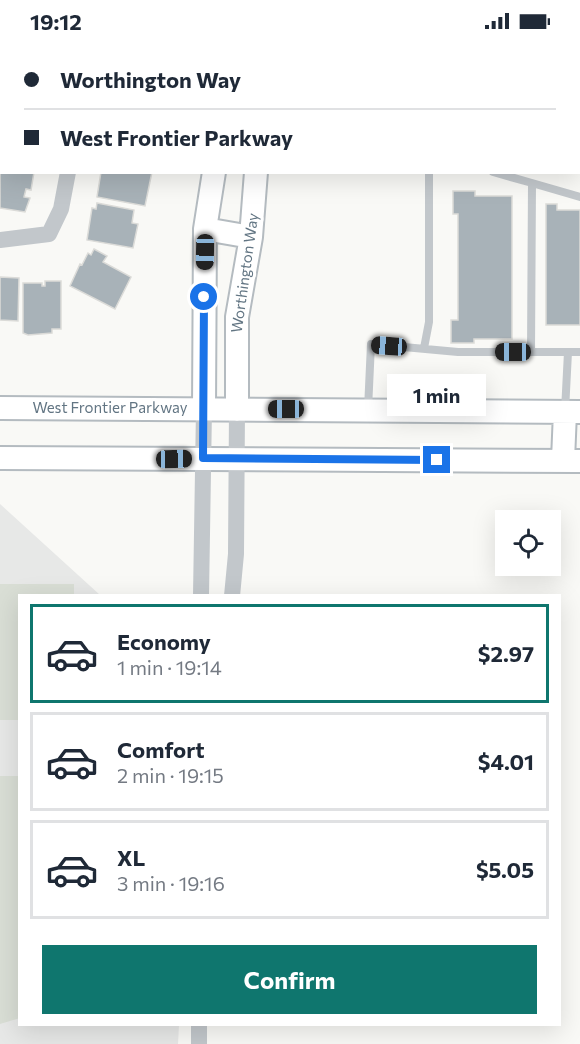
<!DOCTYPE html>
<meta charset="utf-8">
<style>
:root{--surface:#fff;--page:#f6f6f7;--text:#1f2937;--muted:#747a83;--line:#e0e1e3;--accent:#0f766e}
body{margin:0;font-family:Commissioner,sans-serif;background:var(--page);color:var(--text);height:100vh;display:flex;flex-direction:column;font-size:22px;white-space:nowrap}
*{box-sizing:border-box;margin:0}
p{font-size:20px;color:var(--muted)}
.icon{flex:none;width:33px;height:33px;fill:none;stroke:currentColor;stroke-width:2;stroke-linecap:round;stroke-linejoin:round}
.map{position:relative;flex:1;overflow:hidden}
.side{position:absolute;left:18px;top:552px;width:543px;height:432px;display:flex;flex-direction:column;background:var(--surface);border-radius:0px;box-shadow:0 6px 24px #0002}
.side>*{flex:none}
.top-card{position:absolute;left:0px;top:0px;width:580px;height:132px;box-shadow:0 6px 24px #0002;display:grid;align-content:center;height:132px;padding:0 24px;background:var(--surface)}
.fabs{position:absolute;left:495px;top:468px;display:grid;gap:12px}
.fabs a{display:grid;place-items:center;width:66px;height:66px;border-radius:0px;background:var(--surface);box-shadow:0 6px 24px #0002;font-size:30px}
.end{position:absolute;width:27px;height:27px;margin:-14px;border:8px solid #1a73e8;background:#fff;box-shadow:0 0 0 3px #fff}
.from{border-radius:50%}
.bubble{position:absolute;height:42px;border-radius:0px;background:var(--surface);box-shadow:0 6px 24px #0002;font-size:20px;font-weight:700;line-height:42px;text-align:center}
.car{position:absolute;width:18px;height:36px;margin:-18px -9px;border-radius:8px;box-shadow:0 0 4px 2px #0007;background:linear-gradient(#222 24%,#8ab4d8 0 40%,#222 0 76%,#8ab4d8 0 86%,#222 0)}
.top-card b{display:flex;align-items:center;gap:21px;height:57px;font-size:22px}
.top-card b+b{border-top:2px solid var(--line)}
.top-card i{width:15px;height:15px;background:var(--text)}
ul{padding:10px 0 0;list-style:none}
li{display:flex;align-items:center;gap:18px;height:99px;margin:0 12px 9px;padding:0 12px;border:3px solid var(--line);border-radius:0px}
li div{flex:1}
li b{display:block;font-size:22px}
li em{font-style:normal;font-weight:700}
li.active{border-color:var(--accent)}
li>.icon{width:54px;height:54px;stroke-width:1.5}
.button{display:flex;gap:12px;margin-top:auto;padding:12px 24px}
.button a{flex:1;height:69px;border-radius:0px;background:var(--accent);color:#fff;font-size:24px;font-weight:700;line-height:69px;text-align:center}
.status{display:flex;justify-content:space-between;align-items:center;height:42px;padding:0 30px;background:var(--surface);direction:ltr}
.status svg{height:16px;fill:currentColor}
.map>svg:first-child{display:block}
</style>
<div class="status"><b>19:12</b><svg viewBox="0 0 49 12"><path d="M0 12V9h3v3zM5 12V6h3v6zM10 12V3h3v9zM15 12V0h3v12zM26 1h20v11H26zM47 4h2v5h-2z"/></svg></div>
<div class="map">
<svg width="580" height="1002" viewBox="0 0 580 1002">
<rect width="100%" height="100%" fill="#f9f9f6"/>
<path fill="#e7e8e7" d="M 0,462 L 100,553 L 20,554 L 20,982 L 179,983 L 178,1002 L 0,1002 Z"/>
<path fill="#d9ded5" d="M 0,542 L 74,542 L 74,553 L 20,554 L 19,678 L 0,678 Z
M 0,734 L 19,734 L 20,976 L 0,982 Z"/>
<path fill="#a8b2b8" stroke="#dbdbd8" stroke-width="1.5" d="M 5,0 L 57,0 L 58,1 L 5,2 Z
M 0,126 L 2,130 L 34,130 L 31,148 L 26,147 L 24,155 L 30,156 L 25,170 L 0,166 Z
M 101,130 L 152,130 L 145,164 L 97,155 Z
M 453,149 L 475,149 L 475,154 L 512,154 L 512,297 L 474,297 L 474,301 L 451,301 L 451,278 L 458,278 L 458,172 L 453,172 Z
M 97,161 L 134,168 L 132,181 L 138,182 L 133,206 L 87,198 L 92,166 L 96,167 Z
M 546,162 L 557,162 L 557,168 L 580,168 L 580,283 L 546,283 Z
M 94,207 L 107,214 L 103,220 L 131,235 L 115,267 L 70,244 L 80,222 L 82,223 L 88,211 L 91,213 Z
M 0,235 L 19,236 L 18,279 L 0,278 Z
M 45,239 L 61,239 L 61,287 L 52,287 L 52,291 L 28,293 L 23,291 L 23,241 L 42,241 L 42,244 L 45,244 Z"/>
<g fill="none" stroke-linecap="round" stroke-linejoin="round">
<g stroke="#b4bbc0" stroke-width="26">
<path id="secondary" d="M 233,2 L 234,0
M 264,2 L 264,0
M 205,187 L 251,195
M 0,366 L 580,370
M 204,367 L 205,187 L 214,130
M 237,368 L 237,275 L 251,195 L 256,130
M 0,416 L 580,419
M 563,418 L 565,370"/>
</g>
<path stroke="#c2c7cb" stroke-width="8" d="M 493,130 L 532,141 L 531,310
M 532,141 L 580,155
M 424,306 L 429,280 L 429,130
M 368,367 L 371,302 L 458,310 L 580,310
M 565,369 L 568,310"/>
<path stroke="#c2c7cb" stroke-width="16" d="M 543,0 L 549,2
M 90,2 L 91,0
M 579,9 L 580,9
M 0,198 L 49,192 L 61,167 L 68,130
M 201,554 L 204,367
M 232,554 L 236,512 L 237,368
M 199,1002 L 199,982"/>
<use href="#secondary" stroke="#fff" stroke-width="22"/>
</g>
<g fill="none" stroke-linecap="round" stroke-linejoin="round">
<path stroke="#1a73e8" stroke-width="8" d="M 204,255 L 203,416 L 437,418"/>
</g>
<g text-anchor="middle" stroke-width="6" stroke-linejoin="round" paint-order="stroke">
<g font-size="15" fill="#627583" stroke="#fff">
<text transform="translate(245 231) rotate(-82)" y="5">Worthington Way</text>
<text x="110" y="371">West Frontier Parkway</text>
</g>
</g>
</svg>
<div class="fabs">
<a><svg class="icon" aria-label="locate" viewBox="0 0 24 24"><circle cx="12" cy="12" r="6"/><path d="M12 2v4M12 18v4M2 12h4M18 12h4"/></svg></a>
</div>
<i class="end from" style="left:204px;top:255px"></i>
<i class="end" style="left:437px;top:418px"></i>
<div class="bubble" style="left:387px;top:332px;width:99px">1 min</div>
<i class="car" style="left:205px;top:210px;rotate:181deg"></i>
<i class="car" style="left:389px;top:304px;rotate:274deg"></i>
<i class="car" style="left:513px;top:310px;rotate:270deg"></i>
<i class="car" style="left:286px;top:367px;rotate:270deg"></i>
<i class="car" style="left:174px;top:417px;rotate:89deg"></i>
<div class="top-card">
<b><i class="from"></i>Worthington Way</b>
<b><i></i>West Frontier Parkway</b>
</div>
<section class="side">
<ul>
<li class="active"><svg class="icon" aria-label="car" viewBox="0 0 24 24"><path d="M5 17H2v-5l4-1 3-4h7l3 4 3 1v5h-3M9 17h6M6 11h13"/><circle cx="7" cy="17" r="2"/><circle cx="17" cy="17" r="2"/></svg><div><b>Economy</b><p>1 min · 19:14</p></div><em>$2.97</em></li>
<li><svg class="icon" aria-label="car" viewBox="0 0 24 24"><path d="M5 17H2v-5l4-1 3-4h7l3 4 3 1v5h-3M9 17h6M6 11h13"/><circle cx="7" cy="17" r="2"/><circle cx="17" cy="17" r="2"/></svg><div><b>Comfort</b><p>2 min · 19:15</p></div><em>$4.01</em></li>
<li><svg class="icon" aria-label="car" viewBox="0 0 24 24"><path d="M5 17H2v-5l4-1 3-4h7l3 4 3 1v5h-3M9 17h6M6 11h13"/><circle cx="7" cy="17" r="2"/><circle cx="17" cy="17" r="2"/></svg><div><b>XL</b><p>3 min · 19:16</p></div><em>$5.05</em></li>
</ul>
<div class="button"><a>Confirm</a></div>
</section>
</div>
